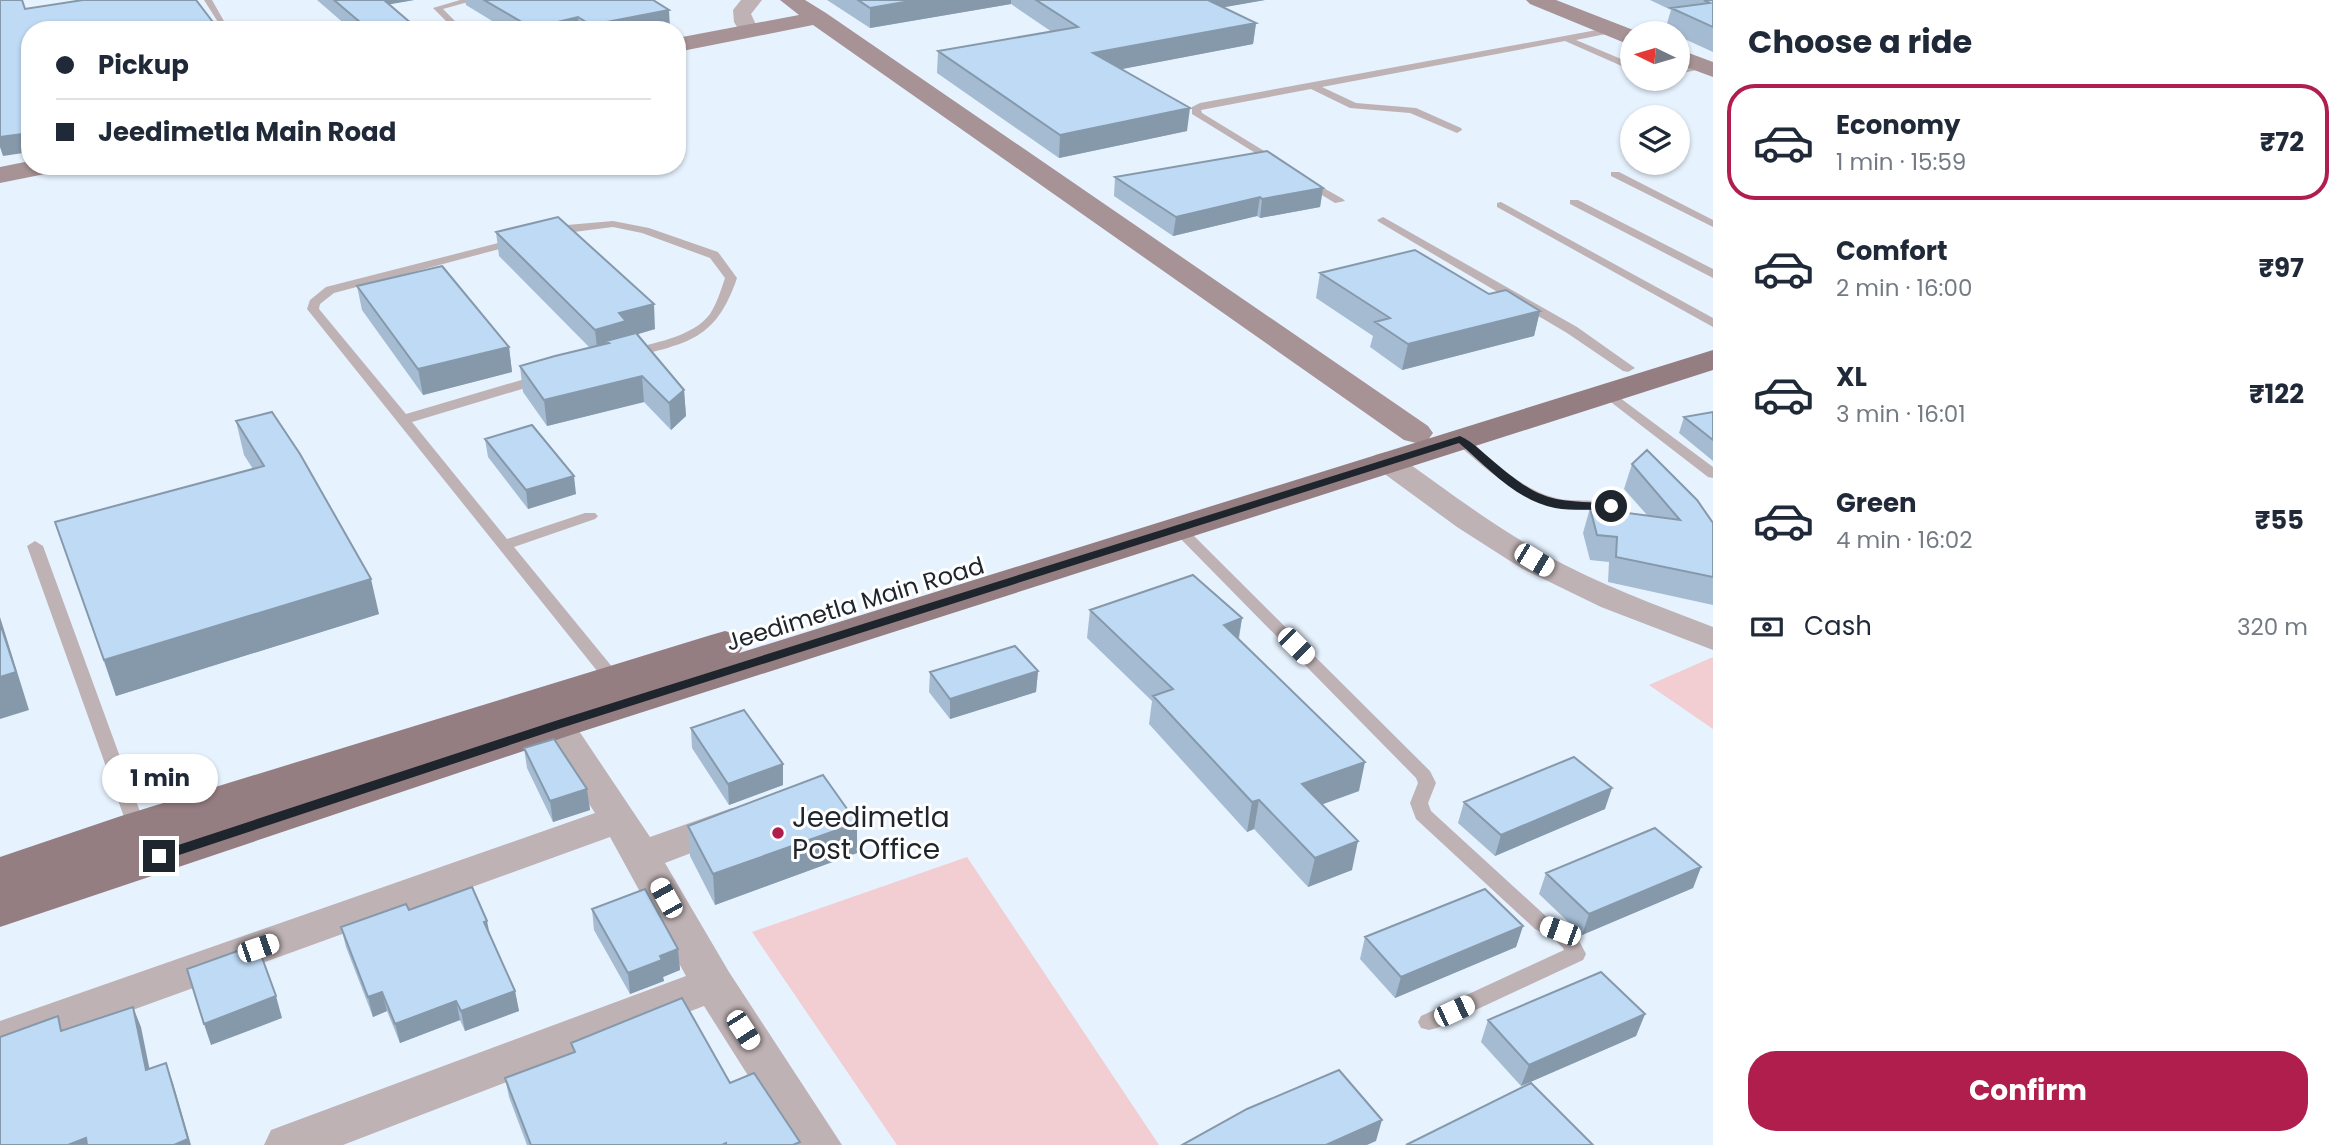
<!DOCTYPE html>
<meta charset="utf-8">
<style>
:root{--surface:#fff;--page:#f2f2f3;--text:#1f2937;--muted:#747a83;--line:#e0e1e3;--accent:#b01e4e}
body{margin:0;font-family:Poppins,sans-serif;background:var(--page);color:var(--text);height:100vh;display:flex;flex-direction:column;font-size:26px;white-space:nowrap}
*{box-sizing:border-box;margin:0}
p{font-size:23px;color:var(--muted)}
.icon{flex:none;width:38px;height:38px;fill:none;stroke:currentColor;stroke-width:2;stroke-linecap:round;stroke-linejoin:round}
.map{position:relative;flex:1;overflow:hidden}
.details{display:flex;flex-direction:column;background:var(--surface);width:630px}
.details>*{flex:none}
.top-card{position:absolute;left:21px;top:21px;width:665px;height:154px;border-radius:28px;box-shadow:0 2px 5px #0004;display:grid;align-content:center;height:154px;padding:0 35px;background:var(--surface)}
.needle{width:46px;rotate:275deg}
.tools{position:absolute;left:1620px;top:21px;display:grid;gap:14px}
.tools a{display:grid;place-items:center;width:70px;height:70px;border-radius:50%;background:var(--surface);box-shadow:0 2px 5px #0004;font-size:35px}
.end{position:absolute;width:32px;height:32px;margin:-16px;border:9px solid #1e252c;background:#fff;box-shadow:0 0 0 4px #fff}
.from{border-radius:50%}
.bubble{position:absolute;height:49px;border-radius:24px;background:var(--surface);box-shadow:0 2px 5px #0004;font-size:23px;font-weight:700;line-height:49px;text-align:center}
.car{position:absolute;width:21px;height:42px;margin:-21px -10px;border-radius:9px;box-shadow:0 0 5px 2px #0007;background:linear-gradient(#fff 24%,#345 0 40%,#fff 0 76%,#345 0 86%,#fff 0)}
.top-card b{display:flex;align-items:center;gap:24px;height:66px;font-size:26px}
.top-card b+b{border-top:2px solid var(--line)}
.top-card i{width:18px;height:18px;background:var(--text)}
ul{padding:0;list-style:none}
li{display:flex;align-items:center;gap:21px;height:116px;margin:0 14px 10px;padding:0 21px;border:4px solid transparent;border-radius:28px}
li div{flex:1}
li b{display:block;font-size:26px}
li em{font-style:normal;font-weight:700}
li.current{border-color:var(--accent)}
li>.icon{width:63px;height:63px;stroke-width:1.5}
h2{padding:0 35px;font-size:32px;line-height:84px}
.pay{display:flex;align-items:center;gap:18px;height:77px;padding:0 35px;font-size:26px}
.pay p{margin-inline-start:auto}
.action{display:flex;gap:14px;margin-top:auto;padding:14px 35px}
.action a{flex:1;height:80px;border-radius:28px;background:var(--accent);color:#fff;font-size:28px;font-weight:700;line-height:80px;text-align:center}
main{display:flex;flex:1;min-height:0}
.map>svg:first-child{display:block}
</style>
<main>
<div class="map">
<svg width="1713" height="1145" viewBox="0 0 1713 1145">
<rect width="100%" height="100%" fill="#e6f2fe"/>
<path fill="#f2cdd2" d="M 1713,657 L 1713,729 L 1649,685 Z
M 967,857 L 1159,1145 L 897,1145 L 752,932 Z"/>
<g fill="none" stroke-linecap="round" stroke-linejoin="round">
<path fill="#bfb2b4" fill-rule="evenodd" d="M 204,0 L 212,0 L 229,30 L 223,30 Z
M 460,0 L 475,0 L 443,9 L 464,30 L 455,30 L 433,8 Z
M 1613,27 L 1618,30 L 1616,32 L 1576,40 L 1633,64 L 1633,71 L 1565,41 L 1322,87 L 1356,103 L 1416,108 L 1461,128 L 1462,130 L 1457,133 L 1410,113 L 1350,108 L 1311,89 L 1201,110 L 1202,113 L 1279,160 L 1279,164 L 1275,165 L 1192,114 L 1192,107 L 1200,103 Z
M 1703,63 L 1708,66 L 1706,68 L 1678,74 L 1678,68 Z
M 1611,172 L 1619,172 L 1713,220 L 1713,227 L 1611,176 Z
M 1306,178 L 1343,199 L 1345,201 L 1335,203 L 1302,183 L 1301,181 Z
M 1570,200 L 1578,200 L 1713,269 L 1713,278 L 1570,204 Z
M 1501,202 L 1713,318 L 1713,327 L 1497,207 L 1497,203 Z
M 1383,217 L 1577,327 L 1635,368 L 1628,372 L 1623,371 L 1567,333 L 1379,222 L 1377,220 Z
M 613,221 L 649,228 L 718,252 L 737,278 C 716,340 688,343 629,358 L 624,357 L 624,351 C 651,343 692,338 710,314 C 717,303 721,290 725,278 L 710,258 L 642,233 L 613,227 L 550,235 L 544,232 L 567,225 Z
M 518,238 L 524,241 L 522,243 L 334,293 L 320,304 L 319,309 L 406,414 L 535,376 L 545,376 L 545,382 L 412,422 L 507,539 L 585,513 L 595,513 L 598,516 L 595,519 L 514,547 L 618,674 L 621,678 L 612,683 L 606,682 L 307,309 L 310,300 L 326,287 Z
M 1608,389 L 1713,467 L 1713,478 L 1708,477 L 1603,396 L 1601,393 Z
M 1460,435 L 1465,436 C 1493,461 1522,491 1560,499 C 1575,502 1610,498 1618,506 C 1612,512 1602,510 1593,510 C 1532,510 1498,480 1455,442 L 1453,439 L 1455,436 Z
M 1178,523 L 1183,525 L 1430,771 L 1436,783 L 1428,803 L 1431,811 L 1549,919 L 1575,933 L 1586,954 L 1583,960 L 1437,1028 L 1429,1030 L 1421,1028 L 1418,1022 L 1421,1016 L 1564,950 L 1563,948 L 1552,937 L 1535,929 L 1416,819 L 1410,803 L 1418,783 L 1416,778 L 1173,531 L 1170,528 Z
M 35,541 L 43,546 L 146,828 L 144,833 L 130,833 L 128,828 L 27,546 Z"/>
<path fill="#bfb2b4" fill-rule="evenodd" d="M 741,0 L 762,0 L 751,14 L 759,31 L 756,35 L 742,35 L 734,22 L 733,10 Z
M 1386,452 L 1397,455 C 1445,489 1492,525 1544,554 C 1598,584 1656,605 1713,627 L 1713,650 L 1601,607 L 1521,568 L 1457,527 L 1375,467 L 1371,461 L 1375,455 Z
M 556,713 L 569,716 L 650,837 L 732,808 L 746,812 L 752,822 L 746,832 L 665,863 L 729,972 L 842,1145 L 792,1145 L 704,1006 L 343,1145 L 264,1145 L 271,1130 L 686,976 L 610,837 L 0,1058 L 0,1021 L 595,813 L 537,725 L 543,716 Z"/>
<path fill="#a79396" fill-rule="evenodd" d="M 780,0 L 805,0 L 826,13 L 1428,426 L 1433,433 L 1428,440 L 1416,443 L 1404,440 L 813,25 L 677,52 L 677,38 L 799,15 Z
M 1526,0 L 1556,0 L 1641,33 L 1633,33 L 1633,45 L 1625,43 L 1530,4 Z
M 1678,49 L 1713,62 L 1713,77 L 1678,64 Z
M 30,161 L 30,166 L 59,166 L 55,172 L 0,183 L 0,167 Z"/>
<path fill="#957e81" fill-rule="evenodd" d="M 1713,350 L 1713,370 L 571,735 L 0,927 L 0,857 L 121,816 L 711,635 L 725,631 L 739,635 L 745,644 L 739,653 L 717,660 Z"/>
</g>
<path fill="#a4bbd2" d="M 317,0 L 414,0 L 389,4 L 419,30 L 347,26 Z
M 465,0 L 653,0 L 670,28 L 661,30 L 507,30 L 466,5 Z
M 827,0 L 1265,0 L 1223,7 L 1256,23 L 1253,44 L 1121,69 L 1187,131 L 1059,158 L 937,73 L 938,51 L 1052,32 L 1011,4 L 870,28 Z
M 1650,0 L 1713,0 L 1713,52 L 1678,36 L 1678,33 L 1673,33 L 1665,30 L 1671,10 Z
M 1115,177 L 1323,188 L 1320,207 L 1260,218 L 1257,216 L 1173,236 L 1114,196 Z
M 496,232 L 655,329 L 637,334 L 684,390 L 686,416 L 671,430 L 644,402 L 547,426 L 523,392 L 520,366 L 590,348 L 499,256 Z
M 1320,273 L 1489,294 L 1540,311 L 1534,336 L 1402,370 L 1370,347 L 1373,336 L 1316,298 Z
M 357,286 L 509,347 L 512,372 L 423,395 L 362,310 Z
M 1713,412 L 1713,461 L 1679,433 L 1684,417 Z
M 236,421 L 379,614 L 116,696 L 55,522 L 253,469 L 244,455 Z
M 485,439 L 576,494 L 528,509 L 488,457 Z
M 1632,464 L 1713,523 L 1713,605 L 1608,582 L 1609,562 L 1590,560 L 1583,533 L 1590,508 L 1647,515 L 1624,489 Z
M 1090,610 L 1242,618 L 1239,639 L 1359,791 L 1322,804 L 1352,870 L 1308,887 L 1254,829 L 1247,832 L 1149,724 L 1152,701 L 1087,638 Z
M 1038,671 L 1036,692 L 950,719 L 929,692 L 930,672 Z
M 691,728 L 783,764 L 783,785 L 729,805 L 692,748 Z
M 524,748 L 587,789 L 590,810 L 553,822 L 527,768 Z
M 1464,802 L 1605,809 L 1495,856 L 1458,823 Z
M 688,826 L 857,853 L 715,905 L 690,856 Z
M 1701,867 L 1693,888 L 1582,935 L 1539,894 L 1546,873 Z
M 592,909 L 678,949 L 680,970 L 663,977 L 664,981 L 630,994 L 594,930 Z
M 409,910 L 490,935 L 515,991 L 519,1011 L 465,1031 L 460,1020 L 400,1043 L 387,1011 L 373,1017 L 346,947 L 341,927 Z
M 1523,926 L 1516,947 L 1395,998 L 1360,959 L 1365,937 Z
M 1645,1014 L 1636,1036 L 1521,1086 L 1481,1042 L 1488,1020 Z
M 571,1043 L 730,1083 L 800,1145 L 527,1145 L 509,1097 L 505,1078 L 573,1053 Z"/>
<path fill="#8699ab" d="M 374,0 L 414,0 L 375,7 Z
M 916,0 L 1011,0 L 1011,4 L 870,28 L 870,8 Z
M 1193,0 L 1265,0 L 1192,13 Z
M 669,10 L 670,28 L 661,30 L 591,30 L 591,25 Z
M 578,17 L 579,30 L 532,30 L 532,28 Z
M 1256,23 L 1253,44 L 1091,75 L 1093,53 Z
M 1190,108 L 1187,131 L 1059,158 L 1060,135 Z
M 30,133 L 30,152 L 3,156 L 0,147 L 0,137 Z
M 1323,188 L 1320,207 L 1260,218 L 1262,199 Z
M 1260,197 L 1257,216 L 1173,236 L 1176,217 Z
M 654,304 L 655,329 L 609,343 L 606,341 L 608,353 L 598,356 L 595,330 L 619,313 Z
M 1540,311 L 1534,336 L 1402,370 L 1408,344 Z
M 509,347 L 512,372 L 423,395 L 418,369 Z
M 642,376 L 644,402 L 547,426 L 544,400 Z
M 684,390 L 686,416 L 671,430 L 669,403 Z
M 574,476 L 576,494 L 528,509 L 526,490 Z
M 371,579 L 379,614 L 116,696 L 104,660 Z
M 0,617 L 29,710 L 0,719 Z
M 1242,618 L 1237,646 L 1224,625 Z
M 1038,671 L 1036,692 L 950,719 L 950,699 Z
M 1365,762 L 1359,791 L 1296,814 L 1302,784 Z
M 783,764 L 783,785 L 729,805 L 728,784 Z
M 1612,788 L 1605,809 L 1495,856 L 1501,835 Z
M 587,789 L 590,810 L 553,822 L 550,801 Z
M 1259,800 L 1254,829 L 1247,832 L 1252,802 Z
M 857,823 L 857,853 L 715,905 L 713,874 Z
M 1358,841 L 1352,870 L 1308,887 L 1315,858 Z
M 1701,867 L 1693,888 L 1582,935 L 1589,914 Z
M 487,921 L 491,940 L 484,922 Z
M 1523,926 L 1516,947 L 1395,998 L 1401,977 Z
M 678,949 L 680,970 L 663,977 L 664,981 L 630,994 L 628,973 L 660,956 Z
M 515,991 L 519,1011 L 465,1031 L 461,1011 Z
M 382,992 L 387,1011 L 373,1017 L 368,997 Z
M 276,996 L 282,1018 L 211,1045 L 204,1024 Z
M 456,1001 L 460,1020 L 400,1043 L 395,1024 Z
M 133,1007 L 141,1027 L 154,1091 L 146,1070 Z
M 1645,1014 L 1636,1036 L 1521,1086 L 1529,1065 Z
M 166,1063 L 173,1083 L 191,1145 L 174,1145 Z
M 1382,1120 L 1376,1141 L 1367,1145 L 1326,1145 Z
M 86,1138 L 89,1145 L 68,1145 Z"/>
<path fill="#bfdaf4" stroke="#8699ab" stroke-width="2" d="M 0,0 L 22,0 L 25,9 L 83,0 L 196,0 L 219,30 L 30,30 L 30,133 L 0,137 Z
M 334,0 L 384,0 L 419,30 L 327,30 L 361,23 Z
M 484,0 L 653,0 L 669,10 L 591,25 L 578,17 L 532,28 Z
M 858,0 L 916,0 L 870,8 Z
M 1036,0 L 1208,0 L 1256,23 L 1093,53 L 1190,108 L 1060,135 L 938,51 L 1078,27 Z
M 1704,0 L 1713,0 L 1713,27 L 1671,8 L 1710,3 Z
M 1267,151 L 1323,188 L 1262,199 L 1260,197 L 1176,217 L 1115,177 Z
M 558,217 L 654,304 L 619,313 L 626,321 L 595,330 L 496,232 Z
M 1415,250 L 1489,294 L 1506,290 L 1540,311 L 1408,344 L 1375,322 L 1390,318 L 1320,273 Z
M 442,266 L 509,347 L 418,369 L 357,286 Z
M 636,333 L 684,390 L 669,403 L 642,376 L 544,400 L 520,366 L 555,356 L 609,343 L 606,341 Z
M 272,412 L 300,454 L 371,579 L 104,660 L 55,522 L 264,466 L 236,421 Z
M 1713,412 L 1713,440 L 1684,417 Z
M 532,425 L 574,476 L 526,490 L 485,439 Z
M 1647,450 L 1697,500 L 1713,523 L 1713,577 L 1616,557 L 1617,537 L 1597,535 L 1590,508 L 1680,520 L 1632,464 Z
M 1193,575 L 1242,618 L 1224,625 L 1365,762 L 1302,784 L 1358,841 L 1315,858 L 1259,800 L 1252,802 L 1153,696 L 1173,689 L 1090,610 Z
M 0,623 L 16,672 L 0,677 Z
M 1015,646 L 1038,671 L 950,699 L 930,672 Z
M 744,710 L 783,764 L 728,784 L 691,728 Z
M 554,739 L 587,789 L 550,801 L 524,748 Z
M 1574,757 L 1612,788 L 1501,835 L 1464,802 Z
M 823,775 L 857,823 L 713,874 L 688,826 Z
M 1655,828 L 1701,867 L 1589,914 L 1546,873 Z
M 472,887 L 487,921 L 484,922 L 515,991 L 461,1011 L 456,1001 L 395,1024 L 382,992 L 368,997 L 341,927 L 406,904 L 409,910 Z
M 645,889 L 678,949 L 660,956 L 662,960 L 628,973 L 592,909 Z
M 1485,889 L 1523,926 L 1401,977 L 1365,937 Z
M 257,944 L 276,996 L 204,1024 L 187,969 Z
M 1601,972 L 1645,1014 L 1529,1065 L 1488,1020 Z
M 682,998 L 730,1083 L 754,1073 L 800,1142 L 793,1145 L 726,1145 L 726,1143 L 722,1145 L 531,1145 L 505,1078 L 575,1052 L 571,1043 Z
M 133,1007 L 146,1070 L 166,1063 L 188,1139 L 174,1145 L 87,1145 L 86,1138 L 68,1145 L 0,1145 L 0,1037 L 58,1016 L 61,1031 Z
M 1339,1070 L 1382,1120 L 1326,1145 L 1182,1145 L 1247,1109 Z
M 1531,1083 L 1593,1145 L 1406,1145 Z"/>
<path fill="#1e252c" d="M 1460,436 C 1474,442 1487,457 1499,466 C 1543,503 1555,501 1611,503 L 1616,506 L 1611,510 C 1593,509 1572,511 1555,508 C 1517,501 1487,467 1459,443 L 561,728 L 164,860 L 154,860 L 152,856 L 154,853 L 552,722 Z"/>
<circle fill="#b01e4e" stroke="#fff" stroke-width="2.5" cx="778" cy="833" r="7"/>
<g text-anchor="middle" stroke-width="6" stroke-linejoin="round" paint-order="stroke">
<g font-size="24" fill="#1e252c" stroke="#fff">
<text transform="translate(855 604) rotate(-17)" y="8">Jeedimetla Main Road</text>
</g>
<g font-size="28" fill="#1e252c" stroke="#fff" text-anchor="start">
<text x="792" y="827">Jeedimetla<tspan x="792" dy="32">Post Office</tspan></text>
</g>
</g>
</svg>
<div class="tools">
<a><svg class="needle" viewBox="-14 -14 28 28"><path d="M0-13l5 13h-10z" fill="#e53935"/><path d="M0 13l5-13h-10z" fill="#747a83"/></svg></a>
<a><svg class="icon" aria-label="layers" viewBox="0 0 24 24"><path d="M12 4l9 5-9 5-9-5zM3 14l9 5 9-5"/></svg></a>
</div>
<i class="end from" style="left:1611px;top:506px"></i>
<i class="end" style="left:159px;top:856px"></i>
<div class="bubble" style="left:102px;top:754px;width:116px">1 min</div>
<i class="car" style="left:1534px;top:560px;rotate:121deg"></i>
<i class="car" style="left:1296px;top:646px;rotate:135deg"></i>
<i class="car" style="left:666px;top:898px;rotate:331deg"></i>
<i class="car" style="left:1560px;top:931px;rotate:290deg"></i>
<i class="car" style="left:258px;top:948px;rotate:71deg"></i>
<i class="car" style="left:1454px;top:1011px;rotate:65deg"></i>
<i class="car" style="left:743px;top:1030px;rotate:147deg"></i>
<div class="top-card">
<b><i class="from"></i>Pickup</b>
<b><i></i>Jeedimetla Main Road</b>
</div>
</div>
<section class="details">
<h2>Choose a ride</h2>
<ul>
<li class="current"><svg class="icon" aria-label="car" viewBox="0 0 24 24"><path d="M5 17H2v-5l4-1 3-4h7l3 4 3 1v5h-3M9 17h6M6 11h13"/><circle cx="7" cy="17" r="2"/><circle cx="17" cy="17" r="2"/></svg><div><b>Economy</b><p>1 min · 15:59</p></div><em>₹72</em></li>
<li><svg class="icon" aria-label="car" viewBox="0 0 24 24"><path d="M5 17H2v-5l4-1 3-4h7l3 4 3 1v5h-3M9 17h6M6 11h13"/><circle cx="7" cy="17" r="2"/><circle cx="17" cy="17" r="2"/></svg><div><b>Comfort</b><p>2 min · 16:00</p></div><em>₹97</em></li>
<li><svg class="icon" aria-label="car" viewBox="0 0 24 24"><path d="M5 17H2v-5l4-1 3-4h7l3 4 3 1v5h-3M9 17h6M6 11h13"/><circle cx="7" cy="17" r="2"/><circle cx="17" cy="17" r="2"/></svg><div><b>XL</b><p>3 min · 16:01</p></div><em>₹122</em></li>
<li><svg class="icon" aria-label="car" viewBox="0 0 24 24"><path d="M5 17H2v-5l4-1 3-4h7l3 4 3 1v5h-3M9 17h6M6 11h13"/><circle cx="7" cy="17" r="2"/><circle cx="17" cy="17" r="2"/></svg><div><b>Green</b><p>4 min · 16:02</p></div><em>₹55</em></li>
</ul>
<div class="pay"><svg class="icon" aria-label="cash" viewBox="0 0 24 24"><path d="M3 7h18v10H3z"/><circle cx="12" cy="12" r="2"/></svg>Cash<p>320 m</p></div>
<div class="action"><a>Confirm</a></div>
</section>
</main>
